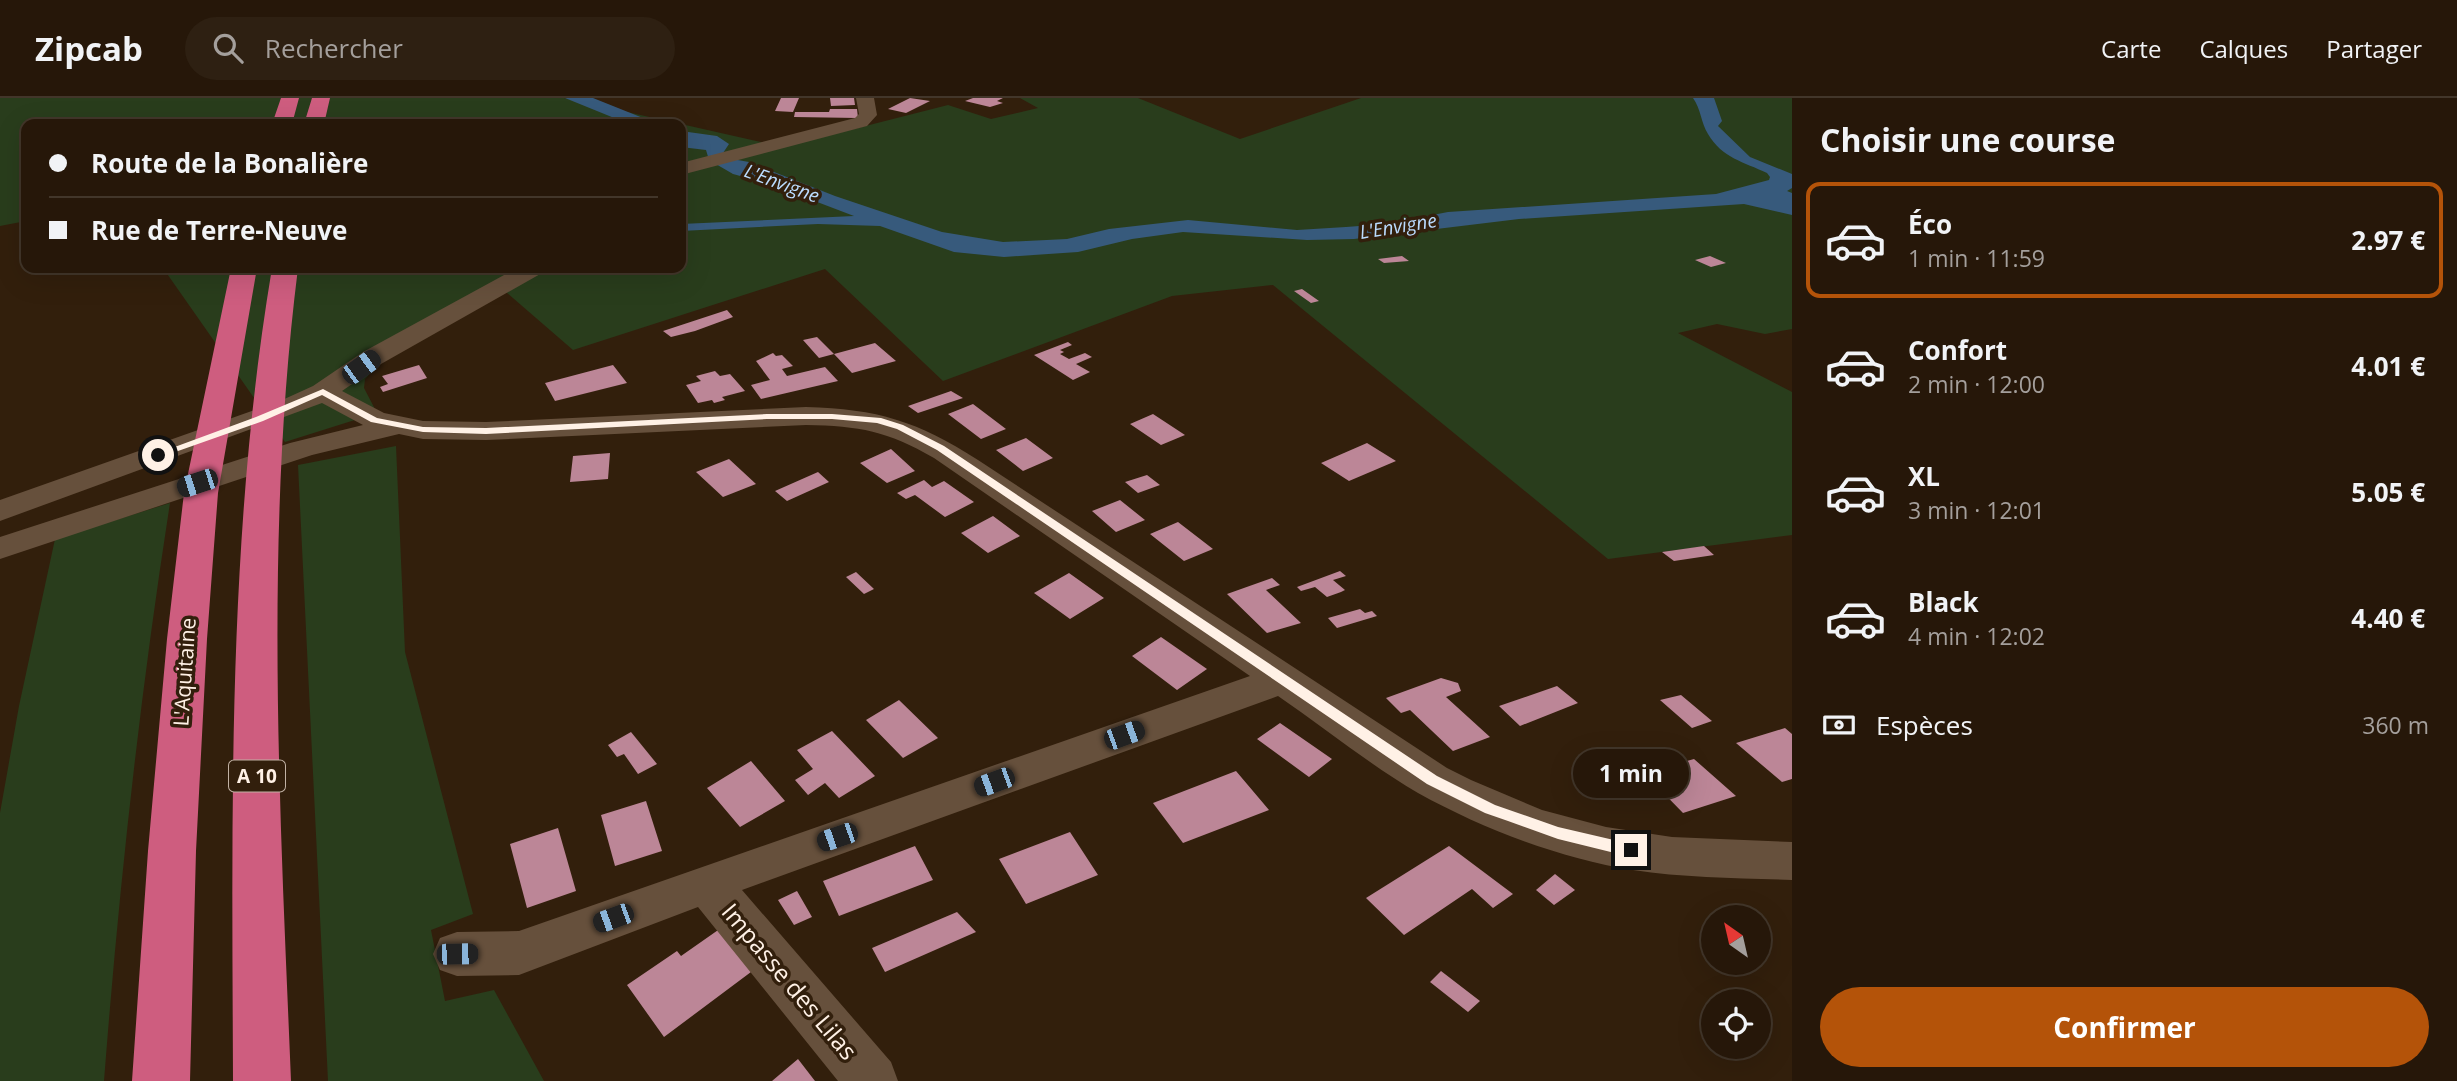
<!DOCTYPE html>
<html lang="fr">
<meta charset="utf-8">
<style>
:root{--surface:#261709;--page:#2e2012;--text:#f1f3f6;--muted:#a49f9c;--line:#42362a;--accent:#b45309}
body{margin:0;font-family:"Open Sans",sans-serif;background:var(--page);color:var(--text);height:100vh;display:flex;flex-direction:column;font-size:26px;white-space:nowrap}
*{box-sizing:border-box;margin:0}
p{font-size:23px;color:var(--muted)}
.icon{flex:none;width:38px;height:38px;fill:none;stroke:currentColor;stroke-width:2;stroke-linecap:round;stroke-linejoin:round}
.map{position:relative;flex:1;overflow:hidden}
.drawer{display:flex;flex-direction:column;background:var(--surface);width:665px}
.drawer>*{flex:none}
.hud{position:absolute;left:21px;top:21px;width:665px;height:154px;border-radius:14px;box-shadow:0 7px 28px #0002,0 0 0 2px var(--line);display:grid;align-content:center;height:154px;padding:0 28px;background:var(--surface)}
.needle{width:46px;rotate:326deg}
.tools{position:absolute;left:1701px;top:807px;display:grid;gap:14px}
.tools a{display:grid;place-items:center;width:70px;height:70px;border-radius:50%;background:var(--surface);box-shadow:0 7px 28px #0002,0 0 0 2px var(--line);font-size:35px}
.end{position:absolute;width:32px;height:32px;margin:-16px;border:9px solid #fff1e6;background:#111;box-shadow:0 0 0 4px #111}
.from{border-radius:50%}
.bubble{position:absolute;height:49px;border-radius:24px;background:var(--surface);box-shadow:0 7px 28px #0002,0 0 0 2px var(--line);font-size:23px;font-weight:700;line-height:49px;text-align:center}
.car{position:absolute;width:21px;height:42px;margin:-21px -10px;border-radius:9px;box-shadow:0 0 5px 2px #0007;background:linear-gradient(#222 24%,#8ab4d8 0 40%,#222 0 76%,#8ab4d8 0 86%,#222 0)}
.hud b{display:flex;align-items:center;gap:24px;height:66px;font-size:26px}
.hud b+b{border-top:2px solid var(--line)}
.hud i{width:18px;height:18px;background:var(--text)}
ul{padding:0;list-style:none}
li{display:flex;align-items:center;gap:21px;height:116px;margin:0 14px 10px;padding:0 14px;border:4px solid transparent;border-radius:14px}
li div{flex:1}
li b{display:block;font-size:26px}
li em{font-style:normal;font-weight:700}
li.current{border-color:var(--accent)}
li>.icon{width:63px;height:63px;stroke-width:1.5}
h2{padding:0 28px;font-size:32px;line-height:84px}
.pay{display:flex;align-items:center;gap:18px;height:77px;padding:0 28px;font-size:26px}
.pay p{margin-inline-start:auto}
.cta{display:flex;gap:14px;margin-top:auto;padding:14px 28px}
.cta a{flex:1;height:80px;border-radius:42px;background:var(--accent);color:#fff;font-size:28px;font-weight:700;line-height:80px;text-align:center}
header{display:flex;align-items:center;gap:42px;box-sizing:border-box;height:98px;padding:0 35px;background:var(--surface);border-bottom:2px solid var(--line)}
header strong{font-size:33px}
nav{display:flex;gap:38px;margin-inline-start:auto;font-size:24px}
.search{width:490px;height:63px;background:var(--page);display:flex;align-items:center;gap:18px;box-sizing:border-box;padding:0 24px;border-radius:38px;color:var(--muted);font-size:26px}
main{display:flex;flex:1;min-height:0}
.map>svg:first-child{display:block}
</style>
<header>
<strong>Zipcab</strong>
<div class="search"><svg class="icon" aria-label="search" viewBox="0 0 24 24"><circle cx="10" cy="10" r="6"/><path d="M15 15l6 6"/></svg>Rechercher</div>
<nav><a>Carte</a><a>Calques</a><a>Partager</a></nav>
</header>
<main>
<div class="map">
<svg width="1792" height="983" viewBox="0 0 1792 983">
<rect width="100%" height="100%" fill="#321f0c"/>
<path fill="#293d1c" d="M 0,0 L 564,0 L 681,26 L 26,26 L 26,123 L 0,128 Z
M 1020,0 L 1138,0 L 1240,41 L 1361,0 L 1792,0 L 1792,231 L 1765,236 L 1717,226 L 1678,235 L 1792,294 L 1792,437 L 1608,461 L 1273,187 L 1172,198 L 943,283 L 825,171 L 573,252 L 506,194 L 378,267 L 365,281 L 364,290 L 377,315 L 285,344 L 163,170 L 681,170 L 681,26 L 783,49 L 948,7 L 991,21 L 1038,10 Z
M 396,348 L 405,554 L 473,816 L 431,832 L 445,903 L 494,892 L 544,983 L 328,983 L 298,367 Z
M 170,405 C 140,597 119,789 104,983 L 0,983 L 0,715 L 19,608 L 55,441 Z"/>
<path fill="#375a7c" d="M 565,0 L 593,0 L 658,26 L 629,26 Z
M 1693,0 L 1714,0 L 1722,23 L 1718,28 L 1750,59 L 1792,76 L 1792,90 L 1787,93 L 1792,95 L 1792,117 L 1744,106 L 1519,121 L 1354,141 L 1307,142 L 1183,134 L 1132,141 L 1078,154 L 1004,159 L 954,154 L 880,128 L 818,126 L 681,133 L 681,126 L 854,118 L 770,86 L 733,76 L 709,62 L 706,52 L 681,49 L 681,33 L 717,38 L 729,46 L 723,55 L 732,61 L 749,64 L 835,98 L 942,134 L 1003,144 L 1067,141 L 1109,131 L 1188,122 L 1297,132 L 1346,129 L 1386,126 L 1448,114 L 1716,96 L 1769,82 L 1770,79 L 1767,75 C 1744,64 1722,60 1708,36 C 1701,25 1701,11 1693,0 Z"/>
<path fill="#bc8697" d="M 781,0 L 799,0 L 793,14 L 775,13 Z
M 830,0 L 854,0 L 855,7 L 831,8 Z
M 910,0 L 930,3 L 906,15 L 888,11 Z
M 973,0 L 1003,0 L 997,3 L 1003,5 L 990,9 L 965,3 Z
M 830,11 L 857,11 L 858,20 L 794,19 L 795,14 L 829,14 Z
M 1402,158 L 1409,163 L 1384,165 L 1378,161 Z
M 1710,158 L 1726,165 L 1711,169 L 1695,162 Z
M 1302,191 L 1319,203 L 1311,205 L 1294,193 Z
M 727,212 L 733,219 L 695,233 L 671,239 L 663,233 Z
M 817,239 L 834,256 L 875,245 L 896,263 L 852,275 L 834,256 L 819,260 L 803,242 Z
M 1068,244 L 1072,247 L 1060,252 L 1064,254 L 1060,256 L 1069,261 L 1085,255 L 1092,259 L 1076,266 L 1090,274 L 1073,282 L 1034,257 Z
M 773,255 L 776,258 L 782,257 L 793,268 L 782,271 L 787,278 L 825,269 L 838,283 L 761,301 L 751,287 L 770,282 L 756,263 Z
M 419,267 L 427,280 L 383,294 L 380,289 L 388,286 L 382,278 Z
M 613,267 L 627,285 L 555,303 L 545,285 Z
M 715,273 L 720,278 L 730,276 L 745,293 L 722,299 L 725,302 L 714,305 L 712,302 L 698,305 L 686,287 L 701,283 L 696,278 Z
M 951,293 L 963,300 L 918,315 L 908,308 Z
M 973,306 L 1006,331 L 981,341 L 948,316 Z
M 1153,316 L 1185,337 L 1161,347 L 1130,326 Z
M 1026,340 L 1053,360 L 1023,373 L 996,352 Z
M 1367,345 L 1396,363 L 1349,383 L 1321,365 Z
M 891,351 L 915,373 L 887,385 L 860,365 Z
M 610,355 L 608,381 L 570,384 L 573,358 Z
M 729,361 L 756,386 L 723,399 L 696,374 Z
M 818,374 L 829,384 L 787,403 L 775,393 Z
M 1147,377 L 1160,387 L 1138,395 L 1125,384 Z
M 924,382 L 932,389 L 944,383 L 974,404 L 945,419 L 915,397 L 906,401 L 897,395 Z
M 1120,402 L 1145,422 L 1116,434 L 1092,413 Z
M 993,418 L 1020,438 L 988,455 L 961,435 Z
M 1178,424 L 1213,451 L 1184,463 L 1150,436 Z
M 1704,448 L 1714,457 L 1674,463 L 1662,454 Z
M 1340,473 L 1346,478 L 1333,482 L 1345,492 L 1341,494 L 1327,499 L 1315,489 L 1301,493 L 1297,489 Z
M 856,474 L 874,491 L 864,496 L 846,479 Z
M 1069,475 L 1104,500 L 1070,521 L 1034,495 Z
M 1272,480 L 1280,487 L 1266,492 L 1301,525 L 1267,535 L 1227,496 Z
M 1360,511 L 1365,515 L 1372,513 L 1377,518 L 1337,530 L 1328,520 Z
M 1161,539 L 1207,571 L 1177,592 L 1132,558 Z
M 1441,580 L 1458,585 L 1461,593 L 1446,599 L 1490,639 L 1453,653 L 1410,612 L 1401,615 L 1386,600 Z
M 1557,588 L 1578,605 L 1520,628 L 1499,608 Z
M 1681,597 L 1712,623 L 1692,630 L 1660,602 Z
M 899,602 L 938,640 L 903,660 L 866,622 Z
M 1280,625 L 1332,661 L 1309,679 L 1257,641 Z
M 1785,630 L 1792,636 L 1792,681 L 1782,684 L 1736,645 Z
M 832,633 L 875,678 L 839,700 L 825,685 L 808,697 L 795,682 L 813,671 L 797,652 Z
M 631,634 L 657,666 L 638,676 L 624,656 L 617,659 L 608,647 Z
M 1694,661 L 1736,698 L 1683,715 L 1644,675 Z
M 751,663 L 785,703 L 740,729 L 707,690 Z
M 1236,673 L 1269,712 L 1183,745 L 1153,705 Z
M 646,703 L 662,753 L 615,768 L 601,717 Z
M 558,730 L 576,793 L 527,810 L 510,746 Z
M 1070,734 L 1098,777 L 1026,806 L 999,761 Z
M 915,748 L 933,782 L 839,818 L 823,783 Z
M 1449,748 L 1513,796 L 1493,810 L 1472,791 L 1404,837 L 1366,800 Z
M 1555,776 L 1575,792 L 1554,807 L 1536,792 Z
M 797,793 L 812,819 L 794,827 L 778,802 Z
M 957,814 L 976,834 L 885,874 L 872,850 Z
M 721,830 L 755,871 L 664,939 L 627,887 L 677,853 L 681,858 Z
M 1441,873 L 1480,903 L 1468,914 L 1430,884 Z
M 798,961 L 815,983 L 772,983 Z"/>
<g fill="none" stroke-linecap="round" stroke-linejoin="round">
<path fill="#66503c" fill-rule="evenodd" d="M 856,0 L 874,0 L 877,17 L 867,28 L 681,77 L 681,65 L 855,20 L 859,16 Z
M 517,170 L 546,170 L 542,175 L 381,266 L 342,293 L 384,315 L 423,323 L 486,324 L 806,309 C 878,311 917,323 978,362 L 1447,670 L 1471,682 L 1542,712 L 1606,729 L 1672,739 L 1792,744 L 1792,782 C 1739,780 1685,780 1633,772 C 1559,760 1483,731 1418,695 C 1370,667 1325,630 1278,598 L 742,792 L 891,964 L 898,983 L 838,983 L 698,809 L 519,877 L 457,878 L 440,872 L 433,856 L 440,840 L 457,834 L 519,833 L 1250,578 L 934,360 C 887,333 860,328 806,327 L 486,342 L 423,341 L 399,336 L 312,357 L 0,461 L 0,439 L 290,345 L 363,327 L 322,305 L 0,423 L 0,402 L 280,303 L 313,288 L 363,254 Z"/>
<path fill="#ce5d7f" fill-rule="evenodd" d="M 281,0 L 299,0 L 292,26 L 272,26 Z
M 312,0 L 330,0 L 324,26 L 304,26 Z
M 231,170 L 257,170 L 218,395 L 207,541 L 196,753 L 190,983 L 132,983 L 148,753 L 167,541 L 184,395 Z
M 272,170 L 298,170 C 264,439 280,713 291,983 L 233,983 C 232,712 227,438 272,170 Z"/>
</g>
<path fill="#fff1e6" d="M 323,291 L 377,320 L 423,329 L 486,330 L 767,316 L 832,316 L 881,320 L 903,327 L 944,348 L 1437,678 L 1495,707 L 1518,715 L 1558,729 L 1631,746 L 1639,752 L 1631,759 L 1558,741 L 1508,723 L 1485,715 L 1427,686 L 937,352 L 897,331 L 877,325 L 832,321 L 767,321 L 486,336 L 423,334 L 371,324 L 322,297 L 263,323 L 161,359 L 153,357 L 256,319 Z"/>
<g text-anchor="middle" stroke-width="7" stroke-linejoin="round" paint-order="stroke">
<g font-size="19" font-style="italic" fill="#bbdcff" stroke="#321f0c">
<text transform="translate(782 85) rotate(20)" y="7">L'Envigne</text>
<text transform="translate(1398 128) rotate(-9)" y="7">L'Envigne</text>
</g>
<rect fill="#321f0c" stroke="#c2b2a5" stroke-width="2" x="229" y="662.5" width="56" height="31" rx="5"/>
<g font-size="19" font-weight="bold" fill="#fff1e6">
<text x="257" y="685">A 10</text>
</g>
<g font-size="21" fill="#fff1e6" stroke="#321f0c">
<text transform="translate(185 574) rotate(-86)" y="7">L'Aquitaine</text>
</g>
<g font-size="24" fill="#fff1e6" stroke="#321f0c">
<text transform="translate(789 884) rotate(50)" y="8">Impasse des Lilas</text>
</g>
</g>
</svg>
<div class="tools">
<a><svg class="needle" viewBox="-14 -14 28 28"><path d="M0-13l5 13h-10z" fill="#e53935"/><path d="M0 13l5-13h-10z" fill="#a49f9c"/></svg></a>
<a><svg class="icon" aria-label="locate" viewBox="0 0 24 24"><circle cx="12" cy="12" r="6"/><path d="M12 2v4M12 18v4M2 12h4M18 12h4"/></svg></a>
</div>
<i class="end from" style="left:158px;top:357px"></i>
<i class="end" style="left:1631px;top:752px"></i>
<div class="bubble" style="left:1573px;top:651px;width:116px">1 min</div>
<i class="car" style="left:361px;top:269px;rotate:54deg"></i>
<i class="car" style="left:197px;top:385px;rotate:252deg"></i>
<i class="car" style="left:1124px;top:637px;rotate:70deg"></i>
<i class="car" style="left:994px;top:684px;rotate:250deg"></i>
<i class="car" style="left:837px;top:739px;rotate:251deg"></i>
<i class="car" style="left:613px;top:820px;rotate:250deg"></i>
<i class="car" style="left:457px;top:856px;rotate:89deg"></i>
<div class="hud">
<b><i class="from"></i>Route de la Bonalière</b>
<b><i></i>Rue de Terre-Neuve</b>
</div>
</div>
<section class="drawer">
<h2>Choisir une course</h2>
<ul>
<li class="current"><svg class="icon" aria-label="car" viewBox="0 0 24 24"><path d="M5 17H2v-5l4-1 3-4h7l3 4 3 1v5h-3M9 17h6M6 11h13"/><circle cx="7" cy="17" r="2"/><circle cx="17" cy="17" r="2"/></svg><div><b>Éco</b><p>1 min · 11:59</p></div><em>2.97 €</em></li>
<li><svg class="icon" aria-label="car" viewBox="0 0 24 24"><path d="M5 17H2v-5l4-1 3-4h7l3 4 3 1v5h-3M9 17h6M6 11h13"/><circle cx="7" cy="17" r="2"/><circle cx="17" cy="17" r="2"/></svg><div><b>Confort</b><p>2 min · 12:00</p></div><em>4.01 €</em></li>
<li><svg class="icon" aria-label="car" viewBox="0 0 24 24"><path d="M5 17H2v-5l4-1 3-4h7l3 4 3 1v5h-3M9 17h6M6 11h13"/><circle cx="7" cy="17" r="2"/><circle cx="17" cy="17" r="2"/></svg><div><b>XL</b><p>3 min · 12:01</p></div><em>5.05 €</em></li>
<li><svg class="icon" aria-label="car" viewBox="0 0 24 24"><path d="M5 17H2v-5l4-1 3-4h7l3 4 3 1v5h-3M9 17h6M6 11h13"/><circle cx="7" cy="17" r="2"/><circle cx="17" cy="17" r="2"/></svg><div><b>Black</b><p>4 min · 12:02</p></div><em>4.40 €</em></li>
</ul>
<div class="pay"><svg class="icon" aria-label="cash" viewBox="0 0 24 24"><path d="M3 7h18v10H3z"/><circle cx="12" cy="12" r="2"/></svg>Espèces<p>360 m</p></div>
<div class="cta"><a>Confirmer</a></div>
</section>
</main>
